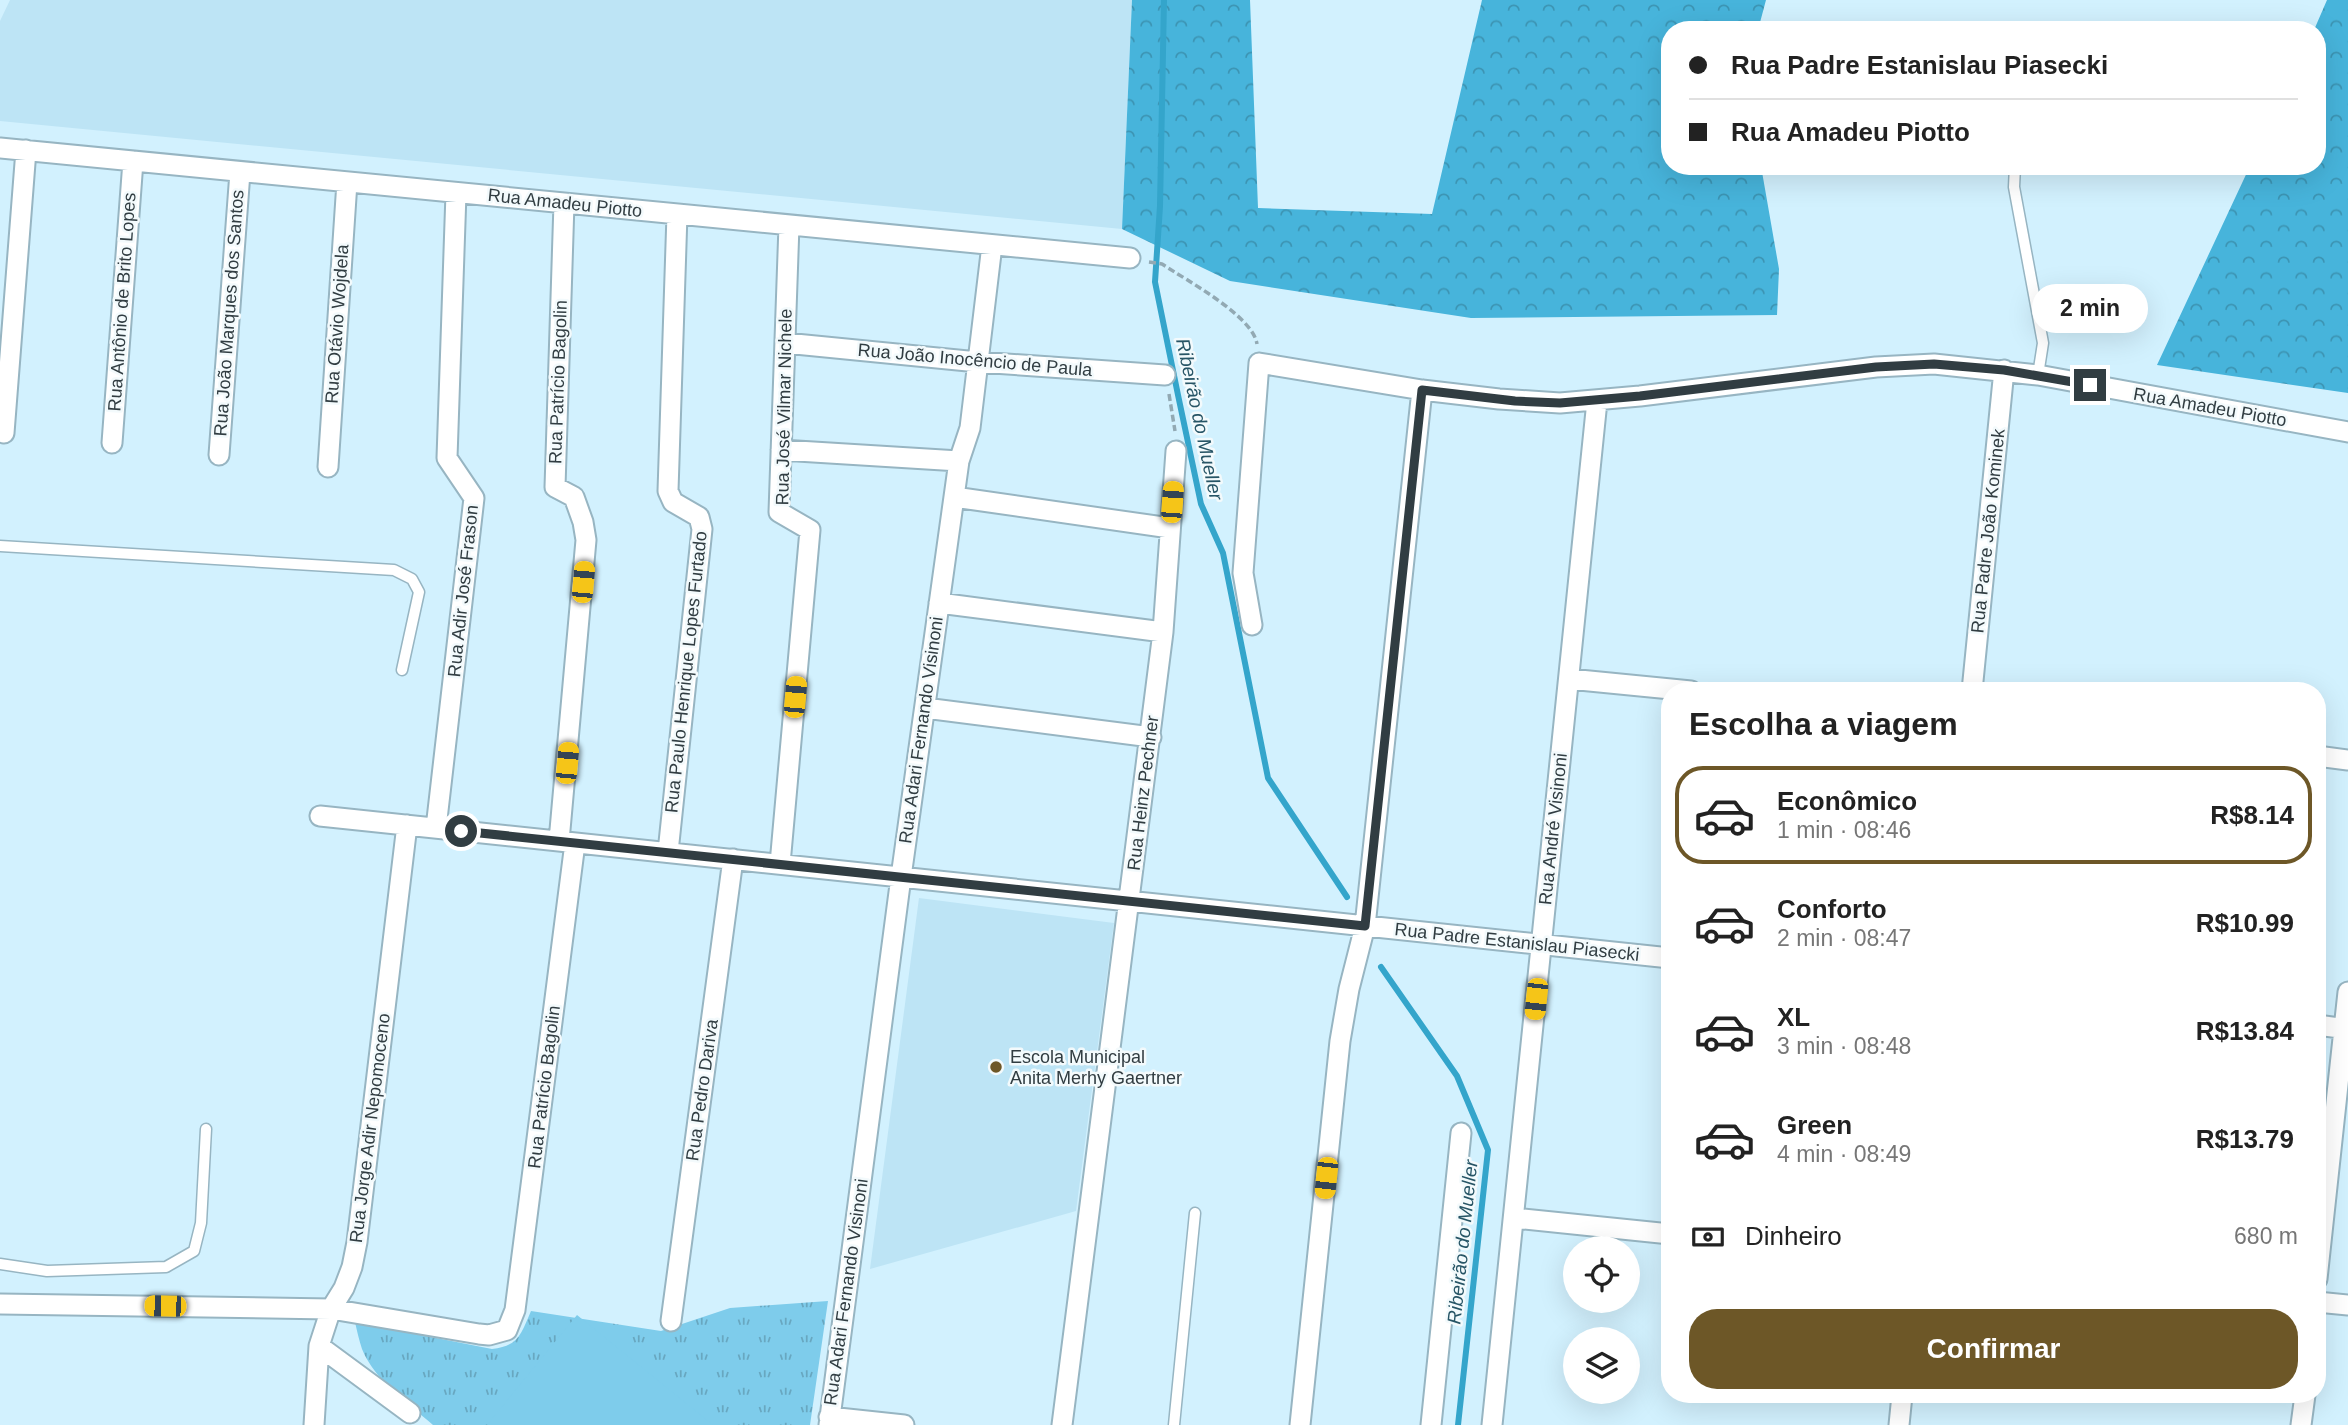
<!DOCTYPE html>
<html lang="pt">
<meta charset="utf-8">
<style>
:root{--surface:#fff;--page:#f2f2f2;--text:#222;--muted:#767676;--line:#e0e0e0;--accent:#6d5727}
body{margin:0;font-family:Helvetica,sans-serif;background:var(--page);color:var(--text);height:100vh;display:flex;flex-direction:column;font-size:26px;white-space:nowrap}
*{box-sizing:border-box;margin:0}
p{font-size:23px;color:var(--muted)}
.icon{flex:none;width:38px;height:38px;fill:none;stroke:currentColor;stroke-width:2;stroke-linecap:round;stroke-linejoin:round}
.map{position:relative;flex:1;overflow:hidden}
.panel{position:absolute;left:1661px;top:682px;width:665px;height:721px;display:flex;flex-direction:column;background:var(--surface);border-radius:28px;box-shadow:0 7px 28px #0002}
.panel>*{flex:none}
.hud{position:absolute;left:1661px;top:21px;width:665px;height:154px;border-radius:28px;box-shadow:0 7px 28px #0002;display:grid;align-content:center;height:154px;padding:0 28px;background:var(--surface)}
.tools{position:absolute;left:1563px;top:1236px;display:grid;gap:14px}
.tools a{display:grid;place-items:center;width:77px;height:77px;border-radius:50%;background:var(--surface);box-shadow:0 7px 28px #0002;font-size:35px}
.end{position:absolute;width:32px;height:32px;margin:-16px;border:9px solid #313d42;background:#fff;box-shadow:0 0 0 4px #fff}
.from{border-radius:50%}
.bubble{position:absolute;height:49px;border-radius:24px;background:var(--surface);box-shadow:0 7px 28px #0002;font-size:23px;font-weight:600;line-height:49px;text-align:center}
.car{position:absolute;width:21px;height:42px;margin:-21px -10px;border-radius:9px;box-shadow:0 0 5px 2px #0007;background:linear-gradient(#f5c518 24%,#345 0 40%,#f5c518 0 76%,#345 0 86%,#f5c518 0)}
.hud b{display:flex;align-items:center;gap:24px;height:66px;font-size:26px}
.hud b+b{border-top:2px solid var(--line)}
.hud i{width:18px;height:18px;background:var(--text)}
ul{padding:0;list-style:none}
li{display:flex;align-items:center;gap:21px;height:98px;margin:0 14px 10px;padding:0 14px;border:4px solid transparent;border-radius:28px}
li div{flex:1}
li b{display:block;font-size:26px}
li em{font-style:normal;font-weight:600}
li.active{border-color:var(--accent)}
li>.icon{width:63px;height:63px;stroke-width:1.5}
h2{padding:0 28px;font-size:32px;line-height:84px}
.pay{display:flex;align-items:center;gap:18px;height:77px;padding:0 28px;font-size:26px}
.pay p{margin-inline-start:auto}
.primary-button{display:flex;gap:14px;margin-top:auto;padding:14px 28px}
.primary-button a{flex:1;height:80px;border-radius:28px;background:var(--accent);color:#fff;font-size:28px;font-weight:600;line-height:80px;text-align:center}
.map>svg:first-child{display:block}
</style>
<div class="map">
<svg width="2348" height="1425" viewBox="0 0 2348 1425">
<defs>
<pattern id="forest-crowns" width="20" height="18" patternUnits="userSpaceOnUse" patternTransform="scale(1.75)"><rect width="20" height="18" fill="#47b4db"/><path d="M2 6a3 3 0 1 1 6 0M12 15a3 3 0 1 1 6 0" fill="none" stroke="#3c94b3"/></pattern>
<pattern id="park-tufts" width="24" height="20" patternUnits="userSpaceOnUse" patternTransform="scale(1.75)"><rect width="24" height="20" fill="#7ecceb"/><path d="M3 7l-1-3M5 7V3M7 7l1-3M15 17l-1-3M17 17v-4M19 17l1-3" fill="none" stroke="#68a7c0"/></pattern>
</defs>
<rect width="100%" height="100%" fill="#d2f1fe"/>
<path fill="#bde4f5" d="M 10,0 L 1132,0 L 1122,229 L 0,121 L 0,21 Z
M 919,898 L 1114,923 L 1076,1211 L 870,1269 Z"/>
<path fill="url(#forest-crowns)" d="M 1132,0 L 1250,0 L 1258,208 L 1432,214 L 1482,0 L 1766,0 L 1758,30 L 1670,30 L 1670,166 L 1761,166 L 1779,269 L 1777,315 L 1471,318 L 1230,281 L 1122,229 Z
M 2327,0 L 2348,0 L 2348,393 L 2157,365 L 2250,166 L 2317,166 L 2317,30 L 2314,30 Z"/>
<path fill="url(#park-tufts)" d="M 828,1301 L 810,1425 L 433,1425 C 408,1403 375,1381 362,1349 C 359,1340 357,1331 355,1322 L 492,1349 C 519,1346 521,1334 531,1311 L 661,1331 L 730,1308 Z"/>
<path fill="#7ecceb" d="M 577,1315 L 713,1425 L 487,1425 Z"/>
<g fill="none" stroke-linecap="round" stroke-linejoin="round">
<path stroke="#34a5cb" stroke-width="6" d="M 1164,0 L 1160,206 L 1155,282 L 1178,395 L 1201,504 L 1223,553 L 1268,778 L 1347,897
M 1381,967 L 1457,1076 L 1488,1150 L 1458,1425"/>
<g stroke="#97b5c2" stroke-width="13">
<path id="lane" d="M 2015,166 L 2014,187 L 2043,343 L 2038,375
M 0,546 L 394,570 L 412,579 L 419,592 L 402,670
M 0,1264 L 47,1271 L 166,1267 L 194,1251 L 201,1223 L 206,1129
M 1174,1425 L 1195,1213"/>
</g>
<g stroke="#97b5c2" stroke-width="23">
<path id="street" d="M 0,148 L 1130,258
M 785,343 L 978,362 L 1165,375
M 4,433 L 26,150
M 112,443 L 133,161
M 781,450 L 959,461
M 219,455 L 240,172
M 328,467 L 347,182
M 954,497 L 1170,528
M 939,603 L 1163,632
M 1252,625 L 1243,573 L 1259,363 L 1422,390 L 1499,399 L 1560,403 L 1640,396 L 1876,367 L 1934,364 L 2038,375 L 2348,432
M 1569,679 L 1691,691
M 1972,691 L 2004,370
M 925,708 L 1151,737
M 2317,756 L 2348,760
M 320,816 L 1670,958
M 436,828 L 474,498 L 447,458 L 456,193
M 559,841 L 586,540 L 583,522 L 574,497 L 555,487 L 564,203
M 668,852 L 702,529 L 699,517 L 673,502 L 668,491 L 677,214
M 780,864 L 810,530 L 779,512 L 789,225
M 2317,1025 L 2348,1029
M 1514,1218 L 1670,1234
M 2317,1279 L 2348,992
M 2317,1302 L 2348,1305
M 0,1304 L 331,1309 L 479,1334 L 489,1335 L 507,1330 L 515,1310 L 575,843
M 671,1321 L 733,859
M 319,1346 L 410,1413
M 829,1417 L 904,1425
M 314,1425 L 319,1346 L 331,1309 L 344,1288 L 352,1267 L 357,1242 L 407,825
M 829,1425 L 901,877 L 959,461 L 970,428 L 992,245
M 1062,1425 L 1163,632 L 1176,451
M 1300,1425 L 1340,1041 L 1349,989 L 1365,926 L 1422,390
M 1431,1425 L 1461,1133
M 1492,1425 L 1597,401
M 1899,1425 L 1902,1395
M 2301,1425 L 2305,1395"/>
</g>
<path stroke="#92a9b3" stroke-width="3.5" stroke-dasharray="7 3.5" stroke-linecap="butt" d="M 1149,262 L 1162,264 C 1186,280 1253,316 1257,344
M 1169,394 L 1175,431"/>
<use href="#lane" stroke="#fff" stroke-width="10"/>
<use href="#street" stroke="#fff" stroke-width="19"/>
</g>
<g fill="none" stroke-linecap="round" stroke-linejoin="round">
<path stroke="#313d42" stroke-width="9" d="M 461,831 L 1365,926 L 1422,390 L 1515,401 L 1560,403 L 1640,396 L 1876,367 L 1934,364 L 2004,370 L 2090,385"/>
</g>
<circle fill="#6d5727" stroke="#f3fafc" stroke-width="2.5" cx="996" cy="1067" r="7"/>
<g text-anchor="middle" stroke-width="5" stroke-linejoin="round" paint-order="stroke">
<g font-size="18" fill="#313d42" stroke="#f3fafc">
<text transform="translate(565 203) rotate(6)" y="6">Rua Amadeu Piotto</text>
<text transform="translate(122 302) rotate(-86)" y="6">Rua Antônio de Brito Lopes</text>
<text transform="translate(229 313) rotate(-86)" y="6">Rua João Marques dos Santos</text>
<text transform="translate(337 324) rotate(-86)" y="6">Rua Otávio Wojdela</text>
<text transform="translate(975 360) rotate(5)" y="6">Rua João Inocêncio de Paula</text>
<text transform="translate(558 382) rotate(-88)" y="6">Rua Patrício Bagolin</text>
<text transform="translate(784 407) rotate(-89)" y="6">Rua José Vilmar Nichele</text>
<text transform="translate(2210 407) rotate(10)" y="6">Rua Amadeu Piotto</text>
<text transform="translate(1988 531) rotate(-84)" y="6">Rua Padre João Kominek</text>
<text transform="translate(463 591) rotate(-84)" y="6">Rua Adir José Frason</text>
<text transform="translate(686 672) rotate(-84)" y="6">Rua Paulo Henrique Lopes Furtado</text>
<text transform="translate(921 730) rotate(-82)" y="6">Rua Adari Fernando Visinoni</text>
<text transform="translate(1143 793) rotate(-83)" y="6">Rua Heinz Pechner</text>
<text transform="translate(1553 829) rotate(-84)" y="6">Rua André Visinoni</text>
<text transform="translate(1517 942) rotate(6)" y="6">Rua Padre Estanislau Piasecki</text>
<text transform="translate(544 1087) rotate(-83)" y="6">Rua Patrício Bagolin</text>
<text transform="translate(702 1090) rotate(-82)" y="6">Rua Pedro Dariva</text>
<text transform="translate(370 1128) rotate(-83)" y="6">Rua Jorge Adir Nepomoceno</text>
<text transform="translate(846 1292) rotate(-82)" y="6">Rua Adari Fernando Visinoni</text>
</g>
<g font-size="18" fill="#313d42" stroke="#f3fafc" text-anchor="start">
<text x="1010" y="1063">Escola Municipal<tspan x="1010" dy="21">Anita Merhy Gaertner</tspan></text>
</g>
<g font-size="19" font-style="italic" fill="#275566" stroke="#f3fafc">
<text transform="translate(1200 419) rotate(78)" y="7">Ribeirão do Mueller</text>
<text transform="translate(1462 1242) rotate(-84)" y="7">Ribeirão do Mueller</text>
</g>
</g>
</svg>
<div class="tools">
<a><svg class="icon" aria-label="locate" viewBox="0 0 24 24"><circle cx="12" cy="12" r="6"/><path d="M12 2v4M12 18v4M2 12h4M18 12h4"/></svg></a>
<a><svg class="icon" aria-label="layers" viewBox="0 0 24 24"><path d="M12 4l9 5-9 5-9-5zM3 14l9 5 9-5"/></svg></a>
</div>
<i class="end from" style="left:461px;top:831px"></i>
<i class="end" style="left:2090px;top:385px"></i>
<div class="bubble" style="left:2032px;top:284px;width:116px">2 min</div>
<i class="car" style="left:1172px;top:502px;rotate:4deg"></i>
<i class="car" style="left:583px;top:582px;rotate:5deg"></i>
<i class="car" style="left:795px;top:697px;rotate:5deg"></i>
<i class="car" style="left:567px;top:763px;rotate:5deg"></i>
<i class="car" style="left:1536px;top:999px;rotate:186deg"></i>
<i class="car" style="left:1326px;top:1178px;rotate:186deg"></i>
<i class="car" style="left:165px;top:1306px;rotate:271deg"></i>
<div class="hud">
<b><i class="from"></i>Rua Padre Estanislau Piasecki</b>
<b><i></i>Rua Amadeu Piotto</b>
</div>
<section class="panel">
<h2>Escolha a viagem</h2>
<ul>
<li class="active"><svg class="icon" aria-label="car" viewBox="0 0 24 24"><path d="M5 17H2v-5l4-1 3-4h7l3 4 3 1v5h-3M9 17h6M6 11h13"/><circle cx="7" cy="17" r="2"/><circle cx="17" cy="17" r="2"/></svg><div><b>Econômico</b><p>1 min · 08:46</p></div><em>R$8.14</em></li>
<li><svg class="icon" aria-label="car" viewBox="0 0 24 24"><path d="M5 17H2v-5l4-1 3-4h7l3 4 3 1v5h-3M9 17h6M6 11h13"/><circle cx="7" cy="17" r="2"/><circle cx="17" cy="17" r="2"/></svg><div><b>Conforto</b><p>2 min · 08:47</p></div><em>R$10.99</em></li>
<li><svg class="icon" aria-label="car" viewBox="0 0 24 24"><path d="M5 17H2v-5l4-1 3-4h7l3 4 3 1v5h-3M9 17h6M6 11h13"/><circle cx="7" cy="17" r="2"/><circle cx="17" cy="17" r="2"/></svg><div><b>XL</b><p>3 min · 08:48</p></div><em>R$13.84</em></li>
<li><svg class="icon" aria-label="car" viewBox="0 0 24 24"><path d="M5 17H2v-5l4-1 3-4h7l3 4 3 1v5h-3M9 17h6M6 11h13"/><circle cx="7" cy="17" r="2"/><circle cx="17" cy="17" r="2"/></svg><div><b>Green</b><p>4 min · 08:49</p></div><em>R$13.79</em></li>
</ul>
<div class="pay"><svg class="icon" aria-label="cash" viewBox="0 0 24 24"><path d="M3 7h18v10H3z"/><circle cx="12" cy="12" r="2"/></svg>Dinheiro<p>680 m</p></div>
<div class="primary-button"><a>Confirmar</a></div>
</section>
</div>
